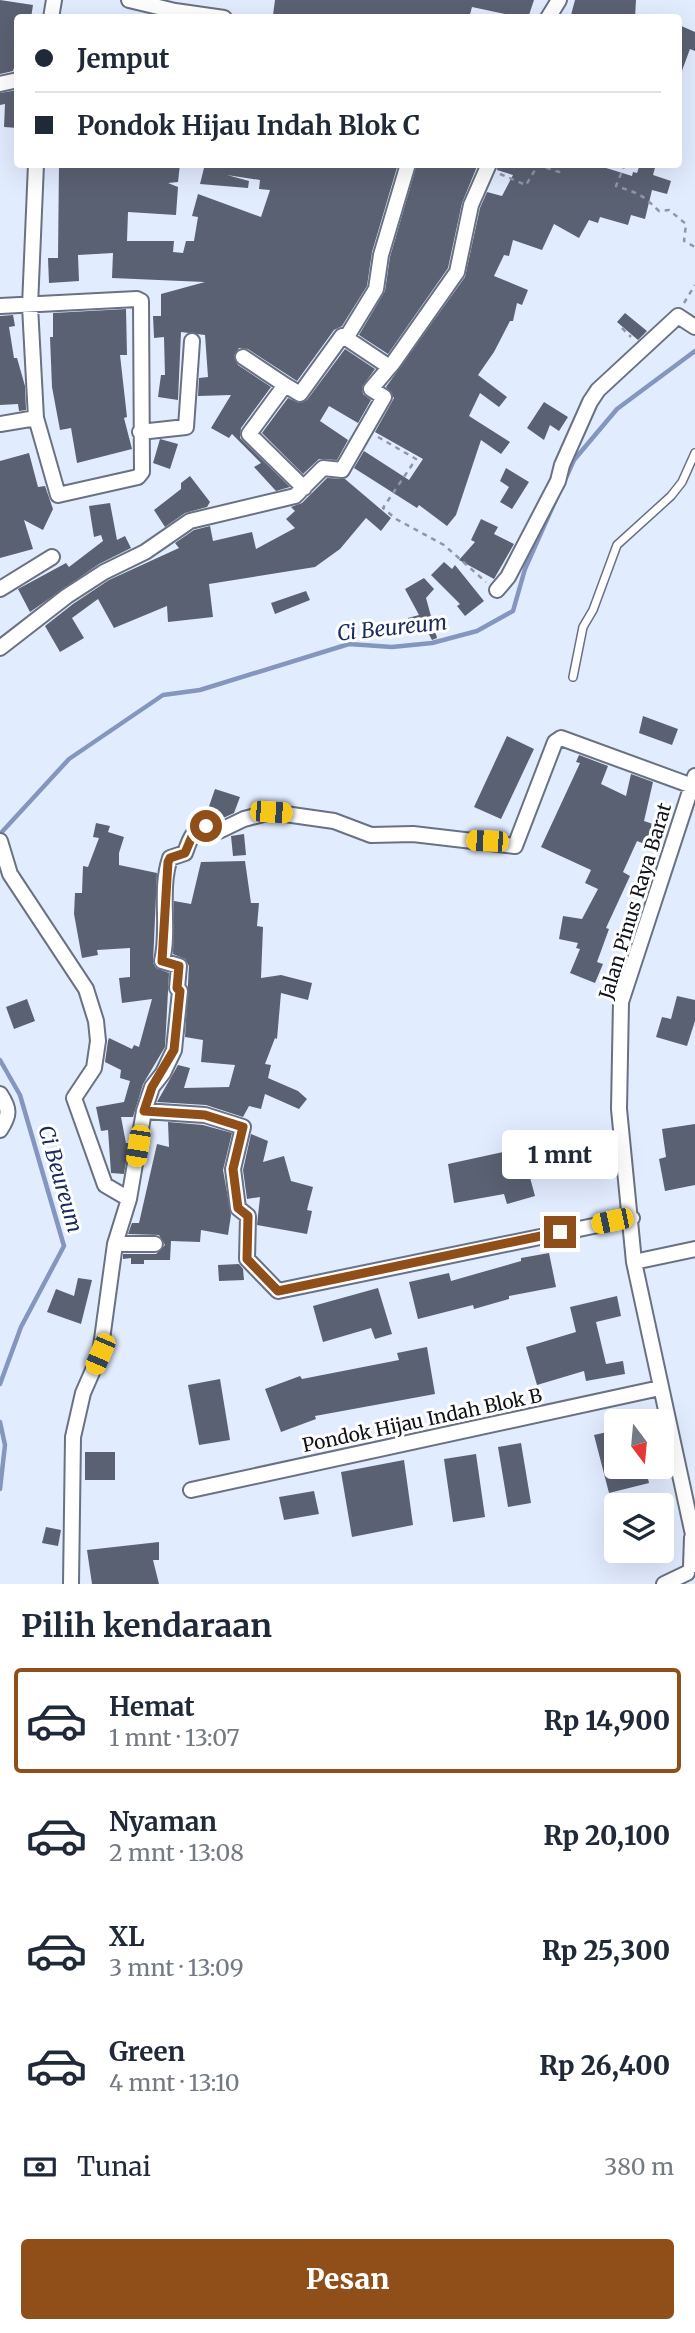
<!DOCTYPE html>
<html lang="id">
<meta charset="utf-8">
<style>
:root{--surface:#fff;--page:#f2f2f3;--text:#1f2937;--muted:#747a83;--line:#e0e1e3;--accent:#904f19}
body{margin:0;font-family:Merriweather,serif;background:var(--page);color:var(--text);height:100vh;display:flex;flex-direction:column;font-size:26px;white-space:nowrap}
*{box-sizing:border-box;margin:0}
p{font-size:23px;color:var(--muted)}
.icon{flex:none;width:38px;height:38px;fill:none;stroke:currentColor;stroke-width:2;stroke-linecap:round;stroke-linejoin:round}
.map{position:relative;height:1584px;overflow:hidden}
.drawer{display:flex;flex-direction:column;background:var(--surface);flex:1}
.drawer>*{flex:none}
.top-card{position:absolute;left:14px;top:14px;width:668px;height:154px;border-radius:7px;box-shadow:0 7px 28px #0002;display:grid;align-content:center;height:154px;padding:0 21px;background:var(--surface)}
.needle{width:46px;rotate:164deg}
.fabs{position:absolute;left:604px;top:1409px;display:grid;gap:14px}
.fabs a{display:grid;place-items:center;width:70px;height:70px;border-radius:7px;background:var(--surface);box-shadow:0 7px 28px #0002;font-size:35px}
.end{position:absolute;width:32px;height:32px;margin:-16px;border:9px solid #904f19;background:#fff;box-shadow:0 0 0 4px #fff}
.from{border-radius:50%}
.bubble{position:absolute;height:49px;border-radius:7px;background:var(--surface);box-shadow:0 7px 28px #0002;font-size:23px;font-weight:800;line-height:49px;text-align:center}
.car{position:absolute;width:21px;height:42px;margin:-21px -10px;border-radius:9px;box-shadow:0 0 5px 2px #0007;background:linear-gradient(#f5c518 24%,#345 0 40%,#f5c518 0 76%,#345 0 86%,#f5c518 0)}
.top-card b{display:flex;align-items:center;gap:24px;height:66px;font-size:26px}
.top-card b+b{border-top:2px solid var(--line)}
.top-card i{width:18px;height:18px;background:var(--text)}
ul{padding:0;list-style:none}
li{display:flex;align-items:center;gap:21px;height:105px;margin:0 14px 10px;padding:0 7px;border:4px solid transparent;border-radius:7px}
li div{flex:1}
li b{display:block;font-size:26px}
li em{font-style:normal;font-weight:800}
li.current{border-color:var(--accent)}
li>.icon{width:63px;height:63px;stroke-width:1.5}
h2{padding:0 21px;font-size:32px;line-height:84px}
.pay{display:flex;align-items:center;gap:18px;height:77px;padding:0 21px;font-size:26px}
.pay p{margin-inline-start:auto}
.primary-button{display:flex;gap:14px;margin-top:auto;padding:14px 21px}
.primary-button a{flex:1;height:80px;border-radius:7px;background:var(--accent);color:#fff;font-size:28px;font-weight:800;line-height:80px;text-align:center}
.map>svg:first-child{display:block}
</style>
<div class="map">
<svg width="695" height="1584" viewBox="0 0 695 1584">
<rect width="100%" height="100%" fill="#e2ecff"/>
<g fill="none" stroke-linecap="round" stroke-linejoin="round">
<path stroke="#8496be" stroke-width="4.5" d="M 565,480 L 574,460 L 617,409 L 695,351
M 0,834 L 69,759 L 163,695 L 200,690 L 349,644 L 392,647 L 432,643 L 477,631 L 513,611 L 525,569 L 557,497
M 0,1060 L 20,1095 L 64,1246 L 21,1327 L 0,1384
M 0,1422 L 5,1445 L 0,1489"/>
</g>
<path fill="#5a6172" d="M 0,0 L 33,5 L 31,18 L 18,18 L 18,55 L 13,71 L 0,74 Z
M 275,0 L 534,0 L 528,18 L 503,18 L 505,14 L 472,7 L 469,18 L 296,18 L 273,15 Z
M 575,0 L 636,0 L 635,18 L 571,15 Z
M 679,25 L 695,32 L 695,51 L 690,49 L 680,76 Z
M 18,90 L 18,128 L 4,127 L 5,104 L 0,105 L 0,93 Z
M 59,164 L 180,164 L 178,182 L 168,183 L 178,187 L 176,215 L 128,212 L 127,241 L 174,241 L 173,252 L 183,253 L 186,241 L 194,241 L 198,217 L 192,216 L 198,194 L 261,217 L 270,190 L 259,189 L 260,180 L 227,175 L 249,181 L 248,188 L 200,184 L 205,164 L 398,164 L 372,252 L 367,286 L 342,326 L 334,330 L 297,381 L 248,349 L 239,348 L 234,356 L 238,365 L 271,387 L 241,428 L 240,438 L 290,487 L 276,491 L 254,467 L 261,463 L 232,434 L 229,438 L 211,428 L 231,395 L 198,396 L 199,378 L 208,377 L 205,335 L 181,332 L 178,400 L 158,397 L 161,375 L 165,375 L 164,337 L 154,338 L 153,316 L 161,316 L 161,294 L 205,282 L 112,278 L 113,253 L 78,255 L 79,281 L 49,283 L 48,258 L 58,258 Z
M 417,164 L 478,164 L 462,203 L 448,268 L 388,354 L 359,335 L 385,291 L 390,257 Z
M 498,164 L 604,164 L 603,167 L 632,176 L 633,172 L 637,173 L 640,164 L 656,164 L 653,175 L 671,181 L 667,194 L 652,190 L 645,219 L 631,215 L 628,225 L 600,217 L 598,223 L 589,220 L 579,238 L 554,224 L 542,250 L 513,240 L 509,256 L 504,255 L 494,276 L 528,290 L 522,305 L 517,303 L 513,321 L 510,321 L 494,352 L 478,375 L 507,397 L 499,407 L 480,393 L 469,416 L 510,442 L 501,454 L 481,440 L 456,515 L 447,526 L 419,505 L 417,508 L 354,468 L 364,451 L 409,480 L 423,459 L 375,432 L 394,398 L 386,387 L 465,277 L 480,208 L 487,192 L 502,196 L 513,175 L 497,170 Z
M 126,309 L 127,355 L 120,355 L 127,417 L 124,418 L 132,449 L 77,463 L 71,428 L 60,430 L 52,387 L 50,337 L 53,337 L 53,313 Z
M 625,313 L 647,331 L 638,340 L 617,322 Z
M 13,315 L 15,326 L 9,327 L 14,358 L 17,358 L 25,386 L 26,410 L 19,411 L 18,404 L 0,405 L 0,316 Z
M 345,349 L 375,369 L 362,387 L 363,394 L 371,400 L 358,423 L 329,406 L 320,421 L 348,440 L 337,460 L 319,459 L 303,474 L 262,433 L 288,398 L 299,403 L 307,400 Z
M 544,402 L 568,417 L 559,431 L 550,425 L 544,440 L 527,428 Z
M 160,439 L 178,444 L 170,469 L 153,463 Z
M 29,453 L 38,487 L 45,486 L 53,509 L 43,530 L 24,520 L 33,549 L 0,558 L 0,461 Z
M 506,468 L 529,482 L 512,509 L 500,502 L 509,487 L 500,481 Z
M 190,476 L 210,502 L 207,507 L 185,513 L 165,527 L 154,510 L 181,489 L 181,483 Z
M 327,478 L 345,479 L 391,518 L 381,531 L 366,518 L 340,549 L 315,567 L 209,584 L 213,617 L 168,622 L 167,606 L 114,628 L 98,599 L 72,618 L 84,638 L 60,652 L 45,626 L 73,604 L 109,580 L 179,548 L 175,543 L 194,530 L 210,526 L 213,541 L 252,532 L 256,549 L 295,528 L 286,519 L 295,511 L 291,507 L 302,503 Z
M 110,503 L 117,540 L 125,536 L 131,548 L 99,564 L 30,612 L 18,589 L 66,563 L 69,567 L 103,541 L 101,535 L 94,537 L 89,506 Z
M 481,519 L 498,527 L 494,534 L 514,544 L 494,579 L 459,560 L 475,542 L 471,540 Z
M 444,562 L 452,569 L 455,565 L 484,601 L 465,616 L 457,606 L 460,604 L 431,575 Z
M 424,578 L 434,589 L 426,598 L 437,638 L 432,640 L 425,627 L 412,630 L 408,618 L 419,615 L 405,589 Z
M 306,591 L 310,600 L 275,614 L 271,603 Z
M 643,716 L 678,729 L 672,745 L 639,733 Z
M 507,736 L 534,749 L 501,819 L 474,807 Z
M 579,755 L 608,766 L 601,784 L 626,796 L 631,774 L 653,782 L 644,821 L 653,824 L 645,844 L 637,841 L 623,872 L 630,876 L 606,928 L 609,929 L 597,962 L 603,964 L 595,983 L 570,973 L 580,949 L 576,948 L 578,943 L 559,939 L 563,916 L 582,919 L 598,889 L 585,883 L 591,870 L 541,847 L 580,763 L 576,762 Z
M 215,789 L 240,797 L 234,813 L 221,819 L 206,815 Z
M 96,823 L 110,826 L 108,832 L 124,837 L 119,853 L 119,865 L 157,873 L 153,963 L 156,968 L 169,973 L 165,1047 L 143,1084 L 133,1117 L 121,1117 L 126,1143 L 129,1143 L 124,1174 L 111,1173 L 108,1130 L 101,1131 L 96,1107 L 124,1102 L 130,1081 L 120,1078 L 121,1070 L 105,1062 L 108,1041 L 109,1038 L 132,1049 L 134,1045 L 139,1047 L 152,999 L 122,1003 L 119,978 L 130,977 L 130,948 L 97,950 L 98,955 L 82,958 L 74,914 L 75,893 L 82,893 L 83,866 L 88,867 L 99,838 L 93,837 Z
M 244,834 L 246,855 L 233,856 L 231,836 Z
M 245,861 L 251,903 L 259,903 L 257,926 L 263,927 L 261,978 L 281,975 L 312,983 L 308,1000 L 281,993 L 277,1039 L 275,1038 L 265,1064 L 271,1065 L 268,1078 L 298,1091 L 307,1099 L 299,1109 L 265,1094 L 261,1109 L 249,1106 L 243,1117 L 206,1105 L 157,1102 L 178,1065 L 190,1068 L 184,1088 L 229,1087 L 235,1065 L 201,1062 L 203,1040 L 185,1037 L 189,966 L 185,959 L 173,954 L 174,901 L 191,904 L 201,862 Z
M 677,996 L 695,1000 L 695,1021 L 687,1046 L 656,1037 L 662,1017 L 671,1019 Z
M 27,999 L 35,1021 L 14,1029 L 6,1007 Z
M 168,1122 L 203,1125 L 232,1133 L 223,1170 L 231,1215 L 228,1235 L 201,1230 L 200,1242 L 171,1241 L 170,1260 L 144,1260 L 144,1264 L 131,1264 L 131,1258 L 123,1259 L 123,1254 L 156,1254 L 165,1245 L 159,1235 L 128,1234 L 132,1223 L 139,1223 L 157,1144 L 169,1147 Z
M 695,1124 L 695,1185 L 665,1191 L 659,1159 L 666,1157 L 662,1129 Z
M 251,1134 L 268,1141 L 263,1162 L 284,1156 L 291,1181 L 313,1187 L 307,1210 L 312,1211 L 307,1234 L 257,1225 L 260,1197 L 247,1199 L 243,1170 Z
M 522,1148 L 535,1196 L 507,1204 L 504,1194 L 454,1203 L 448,1164 Z
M 549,1253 L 556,1287 L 509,1296 L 509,1299 L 474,1309 L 473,1305 L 418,1319 L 409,1282 L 449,1273 L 451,1281 L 521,1261 L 521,1258 Z
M 239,1264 L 243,1269 L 244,1280 L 219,1281 L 218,1265 Z
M 78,1278 L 92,1280 L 81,1324 L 47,1312 L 56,1289 L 74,1296 Z
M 378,1288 L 392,1334 L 375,1339 L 371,1328 L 323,1342 L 313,1306 Z
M 617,1296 L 621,1316 L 596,1322 L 606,1364 L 623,1361 L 625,1374 L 586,1381 L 584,1371 L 537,1385 L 526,1347 L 576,1332 L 570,1307 Z
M 427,1347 L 435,1394 L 315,1416 L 316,1419 L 281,1432 L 265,1389 L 300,1376 L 302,1379 L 399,1360 L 397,1353 Z
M 220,1379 L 230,1440 L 199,1445 L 188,1385 Z
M 616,1430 L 616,1466 L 645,1466 L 649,1483 L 609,1493 L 594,1435 Z
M 521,1443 L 531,1503 L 508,1507 L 498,1447 Z
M 85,1452 L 115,1452 L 115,1480 L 85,1480 Z
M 476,1454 L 485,1517 L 453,1522 L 444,1459 Z
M 404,1460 L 413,1525 L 352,1537 L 341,1472 Z
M 314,1491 L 319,1514 L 284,1520 L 279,1497 Z
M 46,1527 L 61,1530 L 58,1546 L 42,1543 Z
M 159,1542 L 159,1560 L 153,1560 L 159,1584 L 92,1584 L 87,1550 Z"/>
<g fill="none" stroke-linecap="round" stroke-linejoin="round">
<g stroke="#697182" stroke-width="10">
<path id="lane" d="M 573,677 L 583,627 L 593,610 L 617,545 L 671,496 L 682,482 L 695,453"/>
</g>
<g stroke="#697182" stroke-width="18">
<path id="street" d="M 129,0 L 175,11 L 224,18
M 51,18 L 54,0
M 548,18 L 559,0
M 0,84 L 18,80
M 0,306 L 137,299 L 141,301 L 142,472 L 138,477 L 58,495 L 36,418 L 30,306 L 36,164
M 346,338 L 388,366
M 243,357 L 285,385
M 0,424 L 36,418
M 140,432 L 186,427 L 192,341
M 304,488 L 249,434 L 285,385 L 300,394 L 342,336 L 346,338 L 376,289 L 381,255 L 408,164
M 0,589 L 52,557
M 497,590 L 508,577 L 558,481 L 562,465 L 590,402 L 598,390 L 678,316 L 695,327
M 0,648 L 67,596 L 104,572 L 145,552 L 190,521 L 295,496 L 323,468 L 342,470 L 384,397 L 371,389 L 393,363 L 457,272 L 471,205 L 489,164
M 695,776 L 621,1002 L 619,1109 L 634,1262 L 695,1544
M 0,841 L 10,874 L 86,989 L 96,1021 L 98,1041 L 94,1068 L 74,1098 L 105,1185 L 129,1199
M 0,1094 C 10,1109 10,1115 0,1130
M 144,1111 L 205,1115 L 243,1127 L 233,1169 L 238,1208 L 248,1216 L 247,1259 L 278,1291 L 632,1218
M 115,1244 L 155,1244
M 634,1262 L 695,1249
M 191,1490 L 660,1388
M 691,1566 L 692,1537
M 71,1584 L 73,1437 L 83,1393 L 100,1354 L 115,1244 L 129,1199 L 144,1111 L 152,1087 L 163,1073 L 174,1050 L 180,991 L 177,988 L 179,966 L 162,961 C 170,928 159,891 170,858 L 185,853 C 190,839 192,831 206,826 L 219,831 L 244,819 L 271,812 L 334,821 L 371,835 L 413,834 L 515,846 L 555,742 L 561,738 L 695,787
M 664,1584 L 687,1573"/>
</g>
<path stroke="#8f97a5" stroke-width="2.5" stroke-dasharray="5 5" stroke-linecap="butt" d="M 625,164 L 616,186 C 640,194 640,193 659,211 L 669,210 L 686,224 L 684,241 L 695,247
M 500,174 L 526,185 L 538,165 L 559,172 L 564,164
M 684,303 L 695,285
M 622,328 L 631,337
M 378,437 L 416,459 L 383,508 L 396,519 L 444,545 L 486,582"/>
<use href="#lane" stroke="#fff" stroke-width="7"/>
<use href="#street" stroke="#fff" stroke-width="14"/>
</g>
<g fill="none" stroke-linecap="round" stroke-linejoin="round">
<path stroke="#904f19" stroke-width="9" d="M 206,826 L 193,834 L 185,853 L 170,858 L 168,862 L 162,961 L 179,966 L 177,988 L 180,991 L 174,1050 L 152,1087 L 144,1111 L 205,1115 L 243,1127 L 233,1169 L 238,1208 L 248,1216 L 247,1259 L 278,1291 L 560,1232"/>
</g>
<g text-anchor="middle" stroke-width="6" stroke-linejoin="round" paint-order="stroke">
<g font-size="19" fill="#0f1218" stroke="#fff">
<text transform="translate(635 901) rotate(-73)" y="7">Jalan Pinus Raya Barat</text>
<text transform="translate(422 1420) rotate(-12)" y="7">Pondok Hijau Indah Blok B</text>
</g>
<g font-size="21" font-style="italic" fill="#192b5e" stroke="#fff">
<text transform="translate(392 628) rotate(-6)" y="7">Ci Beureum</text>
<text transform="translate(60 1179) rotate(74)" y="7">Ci Beureum</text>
</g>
</g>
</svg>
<div class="fabs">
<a><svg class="needle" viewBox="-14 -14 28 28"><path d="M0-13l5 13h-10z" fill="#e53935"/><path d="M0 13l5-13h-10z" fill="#747a83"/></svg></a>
<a><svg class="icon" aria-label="layers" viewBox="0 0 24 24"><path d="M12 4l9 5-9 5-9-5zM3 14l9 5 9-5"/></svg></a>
</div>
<i class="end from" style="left:206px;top:826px"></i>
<i class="end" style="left:560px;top:1232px"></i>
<div class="bubble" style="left:502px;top:1130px;width:116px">1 mnt</div>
<i class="car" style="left:271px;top:812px;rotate:94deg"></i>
<i class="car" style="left:487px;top:841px;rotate:272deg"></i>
<i class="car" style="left:138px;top:1146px;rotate:189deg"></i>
<i class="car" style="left:612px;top:1221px;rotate:258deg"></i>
<i class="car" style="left:100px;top:1354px;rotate:203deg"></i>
<div class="top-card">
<b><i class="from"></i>Jemput</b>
<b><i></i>Pondok Hijau Indah Blok C</b>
</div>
</div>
<section class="drawer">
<h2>Pilih kendaraan</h2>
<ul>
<li class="current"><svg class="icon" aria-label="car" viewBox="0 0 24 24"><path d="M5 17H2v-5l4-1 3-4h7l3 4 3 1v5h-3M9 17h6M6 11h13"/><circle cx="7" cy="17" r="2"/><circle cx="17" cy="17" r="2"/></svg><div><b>Hemat</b><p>1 mnt · 13:07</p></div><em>Rp 14,900</em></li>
<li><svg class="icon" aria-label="car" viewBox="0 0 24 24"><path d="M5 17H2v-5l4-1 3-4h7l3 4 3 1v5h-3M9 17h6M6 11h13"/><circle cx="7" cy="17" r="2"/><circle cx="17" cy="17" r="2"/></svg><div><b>Nyaman</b><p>2 mnt · 13:08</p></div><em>Rp 20,100</em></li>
<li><svg class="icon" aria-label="car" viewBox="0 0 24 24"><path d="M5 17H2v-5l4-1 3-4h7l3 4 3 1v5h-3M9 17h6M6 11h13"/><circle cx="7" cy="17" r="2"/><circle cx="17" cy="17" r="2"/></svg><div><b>XL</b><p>3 mnt · 13:09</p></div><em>Rp 25,300</em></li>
<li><svg class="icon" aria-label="car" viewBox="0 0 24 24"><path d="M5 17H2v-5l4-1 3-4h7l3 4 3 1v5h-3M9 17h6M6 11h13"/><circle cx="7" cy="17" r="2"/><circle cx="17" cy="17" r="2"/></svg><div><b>Green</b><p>4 mnt · 13:10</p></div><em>Rp 26,400</em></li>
</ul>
<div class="pay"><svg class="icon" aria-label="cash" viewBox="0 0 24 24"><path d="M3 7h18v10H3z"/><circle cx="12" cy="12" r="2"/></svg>Tunai<p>380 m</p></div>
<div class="primary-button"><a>Pesan</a></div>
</section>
